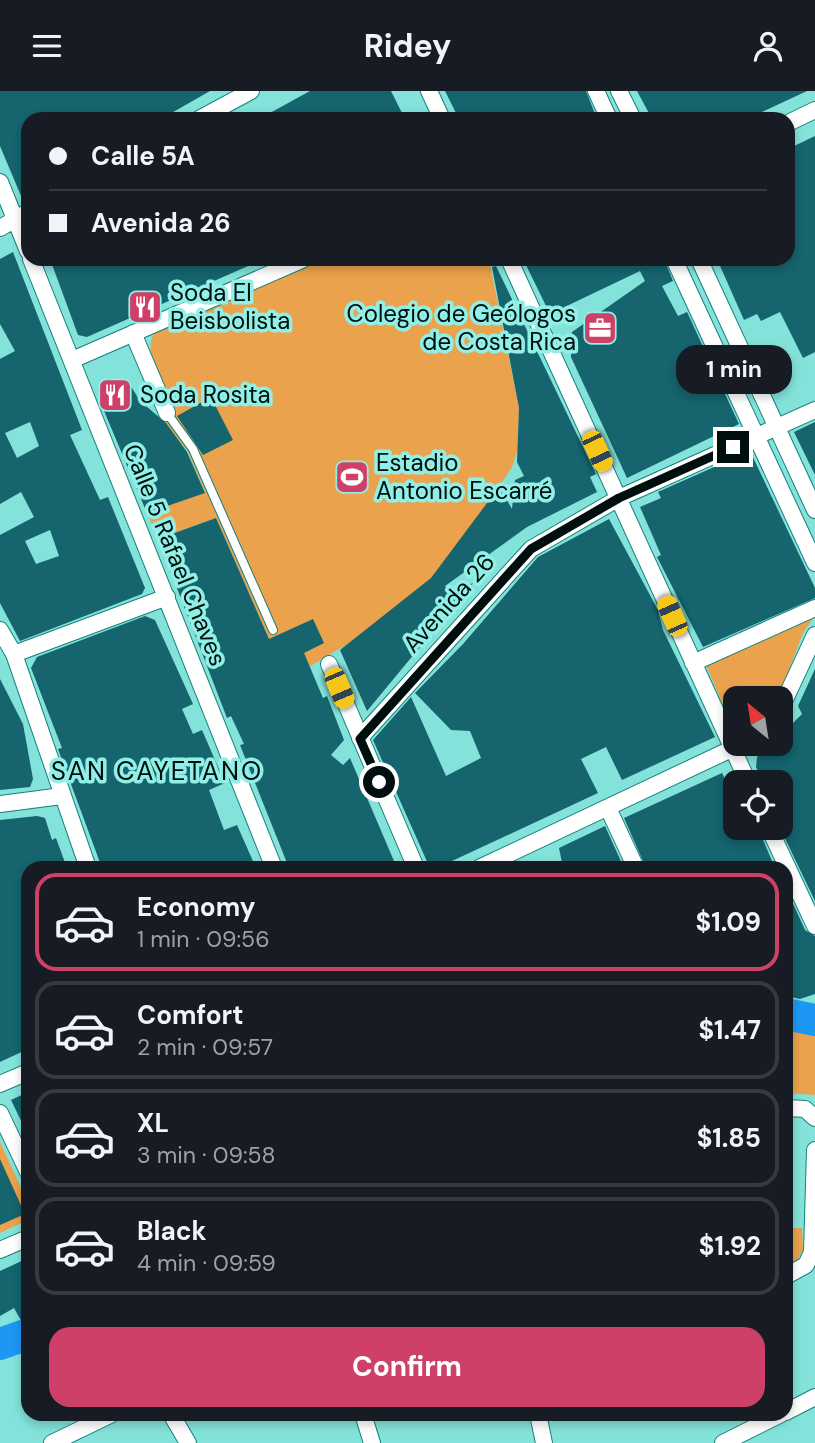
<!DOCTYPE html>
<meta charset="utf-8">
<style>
:root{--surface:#171b24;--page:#242831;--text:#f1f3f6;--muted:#9ea1a6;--line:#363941;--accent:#cf4069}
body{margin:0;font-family:"DM Sans",sans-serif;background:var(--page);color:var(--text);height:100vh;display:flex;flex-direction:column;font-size:26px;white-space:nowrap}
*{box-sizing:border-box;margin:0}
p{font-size:23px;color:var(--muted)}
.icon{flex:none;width:38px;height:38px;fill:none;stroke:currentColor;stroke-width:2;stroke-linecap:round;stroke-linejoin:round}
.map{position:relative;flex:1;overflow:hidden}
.details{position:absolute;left:21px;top:770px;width:772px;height:560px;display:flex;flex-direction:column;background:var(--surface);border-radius:21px;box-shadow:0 4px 10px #0003}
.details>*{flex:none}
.banner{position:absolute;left:21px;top:21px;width:774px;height:154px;border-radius:21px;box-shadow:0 4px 10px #0003;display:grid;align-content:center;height:154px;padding:0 28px;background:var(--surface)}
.needle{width:46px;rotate:330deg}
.controls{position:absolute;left:723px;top:595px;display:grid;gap:14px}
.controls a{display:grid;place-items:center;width:70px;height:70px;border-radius:14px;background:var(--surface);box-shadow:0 4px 10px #0003;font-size:35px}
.end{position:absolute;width:32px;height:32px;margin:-16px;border:9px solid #000f0e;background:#fff;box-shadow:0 0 0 4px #fff}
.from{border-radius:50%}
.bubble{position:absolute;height:49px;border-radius:21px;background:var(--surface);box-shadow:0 4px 10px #0003;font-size:23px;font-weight:700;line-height:49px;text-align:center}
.car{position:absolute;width:21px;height:42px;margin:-21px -10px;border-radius:9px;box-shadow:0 0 5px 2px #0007;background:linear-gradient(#f5c518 24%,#345 0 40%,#f5c518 0 76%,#345 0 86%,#f5c518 0)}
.banner b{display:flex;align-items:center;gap:24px;height:66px;font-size:26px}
.banner b+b{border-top:2px solid var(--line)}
.banner i{width:18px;height:18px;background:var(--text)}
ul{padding:12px 0 0;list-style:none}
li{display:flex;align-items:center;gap:21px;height:98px;margin:0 14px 10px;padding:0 14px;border:4px solid var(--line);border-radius:21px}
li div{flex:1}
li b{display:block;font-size:26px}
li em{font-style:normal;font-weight:700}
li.on{border-color:var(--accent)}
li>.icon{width:63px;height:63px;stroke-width:1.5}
.action{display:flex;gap:14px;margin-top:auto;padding:14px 28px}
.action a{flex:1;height:80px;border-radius:21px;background:var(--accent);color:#fff;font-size:28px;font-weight:700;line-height:80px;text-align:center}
header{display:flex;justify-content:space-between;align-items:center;height:91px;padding:0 28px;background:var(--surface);font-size:32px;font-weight:700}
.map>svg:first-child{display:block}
</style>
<header><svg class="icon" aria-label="menu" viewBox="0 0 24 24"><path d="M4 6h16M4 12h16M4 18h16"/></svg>Ridey<svg class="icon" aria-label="person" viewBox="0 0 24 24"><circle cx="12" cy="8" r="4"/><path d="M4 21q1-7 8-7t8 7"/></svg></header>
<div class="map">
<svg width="815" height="1352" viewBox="0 0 815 1352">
<rect width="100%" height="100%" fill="#83e2d9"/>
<path fill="#eba24c" d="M 325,168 L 489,168 L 519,317 L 518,358 L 512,376 L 485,418 L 431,488 L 356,548 L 307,577 L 269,548 L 216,427 L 158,448 L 147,422 L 205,401 L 187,359 L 159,327 L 175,318 C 167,300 141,262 154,243 C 159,237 167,234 174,231 Z
M 815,524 L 803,542 L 778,607 L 735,607 L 735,642 L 706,574 Z
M 786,940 L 815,942 L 815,1004 L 786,1002 Z
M 0,1051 L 28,1112 L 28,1129 L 0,1142 Z
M 786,1137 L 802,1137 L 803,1159 L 795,1173 L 786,1176 Z"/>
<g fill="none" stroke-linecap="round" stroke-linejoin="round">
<path stroke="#1c98f4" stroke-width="32" d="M 786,923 L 815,929
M 0,1253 L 28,1243"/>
</g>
<path fill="#15646e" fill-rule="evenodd" d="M 0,0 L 210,0 L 161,28 L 28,28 L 28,111 L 24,112 L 0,55 Z
M 310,0 L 391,0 L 405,28 L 259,28 Z
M 445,0 L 586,0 L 597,28 L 459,28 Z
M 637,0 L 807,0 L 747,28 L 652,28 Z
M 815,45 L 815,261 L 803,267 L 780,221 L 761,230 L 757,223 L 744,229 L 717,168 L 788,168 L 788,58 Z
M 13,161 L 82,339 L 70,344 L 100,409 L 108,406 L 145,497 L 142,503 L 20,550 L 0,512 L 0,444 L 34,426 L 21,401 L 0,413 L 0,268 L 15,260 L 0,233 L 0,168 ZM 30,331 L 39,355 L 17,367 L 5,342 ZM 50,439 L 59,465 L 36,473 L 25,450 Z
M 50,168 L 264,168 L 87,246 L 78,244 Z
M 535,168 L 664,168 L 673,190 L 662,195 L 678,225 L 687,221 L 739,333 L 627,387 L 571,266 L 572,241 L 645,190 L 640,180 L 550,223 L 525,172 Z
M 496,175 L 596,383 L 590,386 L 597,401 L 527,436 L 445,495 L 449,502 L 473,492 L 367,620 L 340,559 L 431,487 L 499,396 L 512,418 L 515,389 L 524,385 L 517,371 L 519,317 L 492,176 Z
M 127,289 L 140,310 L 166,332 L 187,361 L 205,402 L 147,422 L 99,308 L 105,297 Z
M 211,306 L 233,349 L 203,364 L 177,325 Z
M 815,331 L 815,384 L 794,341 Z
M 750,360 L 815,497 L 815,507 L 703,556 L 657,466 L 661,464 L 640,416 L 661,407 L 658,401 Z
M 216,427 L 269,548 L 313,528 L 324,552 L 304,562 L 323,607 L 327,605 L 344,649 L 331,664 L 343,674 L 350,667 L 397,777 L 289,777 L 240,654 L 244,653 L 231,625 L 227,627 L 158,448 Z
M 609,428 L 658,519 L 663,539 L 715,646 L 622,689 L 606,656 L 581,668 L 598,702 L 437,777 L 429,775 L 373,649 L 411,606 L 446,685 L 481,667 L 470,640 L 451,639 L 415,602 L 463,553 L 538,466 Z
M 145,525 L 155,529 L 193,613 L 182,618 L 193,643 L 202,639 L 225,692 L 209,699 L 224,739 L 237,734 L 256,777 L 102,777 L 58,658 L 62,657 L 31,577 L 37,566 Z
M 815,578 L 815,810 L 780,737 L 780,691 L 763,691 L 756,676 L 757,666 L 773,653 L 780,653 L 780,645 L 802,623 L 798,615 Z
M 0,588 L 23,633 L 33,688 L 30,696 L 0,699 Z
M 722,682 L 735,708 L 735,737 L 758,737 L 775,777 L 646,777 L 624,727 Z
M 37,725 L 45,727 L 52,749 L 56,747 L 67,777 L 28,777 L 28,958 L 0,971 L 0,729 Z
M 605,735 L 624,777 L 563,777 L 559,757 Z
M 786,797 L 805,839 L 815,845 L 815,903 L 800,908 L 786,905 Z
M 28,1001 L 28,1044 L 11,1009 Z
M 0,1068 L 25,1123 L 0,1134 Z
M 28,1167 L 28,1242 L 14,1217 L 0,1225 L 0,1180 Z"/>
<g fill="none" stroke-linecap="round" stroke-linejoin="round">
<g stroke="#14827b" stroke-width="10">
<path id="lane" d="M 167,322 L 193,358 L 273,539"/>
</g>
<g stroke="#14827b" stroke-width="18">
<path id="street" d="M 429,0 L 442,28
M 596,0 L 609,28
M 619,0 L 633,28
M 199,28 L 251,0
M 788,32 L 815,19
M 0,91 L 28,160
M 0,137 L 28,121
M 31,168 L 274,777
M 509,168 L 748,691
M 674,168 L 815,472
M 699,168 L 815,419
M 133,242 L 167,322
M 72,269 L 304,168
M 0,539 L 14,563 L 88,777
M 14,563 L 167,506
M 693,572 L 815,517
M 329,573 L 416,777
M 780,619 L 815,544
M 360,647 L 531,458 L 619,407 L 815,319
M 0,713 L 62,705
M 608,717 L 636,777
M 769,737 L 815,835
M 479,777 L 742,653
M 0,993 L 28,981
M 786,1017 L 805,1018 L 815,1027
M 0,1022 L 28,1081
M 0,1159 L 28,1147
M 786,1185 L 806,1174 L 812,1161 L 815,1059
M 786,1321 L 815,1306
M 171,1323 L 188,1352
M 363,1323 L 372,1352
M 538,1323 L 544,1352
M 52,1352 L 112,1323
M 723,1352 L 781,1323"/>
</g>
<use href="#lane" stroke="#fff" stroke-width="8"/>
<use href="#street" stroke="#fff" stroke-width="16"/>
</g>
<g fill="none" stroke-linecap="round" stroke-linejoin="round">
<path stroke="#000f0e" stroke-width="9" d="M 379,691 L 360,648 L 531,458 L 619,407 L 733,356"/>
</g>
<defs>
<g id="restaurant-square" transform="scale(1.75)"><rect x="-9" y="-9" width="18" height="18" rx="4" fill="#cf4069" stroke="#90efe6"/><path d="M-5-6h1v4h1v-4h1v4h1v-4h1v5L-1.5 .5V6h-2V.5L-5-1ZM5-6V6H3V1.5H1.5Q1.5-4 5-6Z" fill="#fff"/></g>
<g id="office-square" transform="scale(1.75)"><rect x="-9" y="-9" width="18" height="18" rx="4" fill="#cf4069" stroke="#90efe6"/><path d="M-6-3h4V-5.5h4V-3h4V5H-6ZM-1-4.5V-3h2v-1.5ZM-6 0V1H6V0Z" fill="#fff"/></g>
<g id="stadium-square" transform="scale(1.75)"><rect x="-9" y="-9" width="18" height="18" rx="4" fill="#cf4069" stroke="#90efe6"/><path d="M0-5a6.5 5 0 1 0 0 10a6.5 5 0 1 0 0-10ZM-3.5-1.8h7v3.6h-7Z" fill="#fff"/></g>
</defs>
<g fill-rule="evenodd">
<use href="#restaurant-square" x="145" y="216"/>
<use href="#office-square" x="600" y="237"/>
<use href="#restaurant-square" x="115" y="304"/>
<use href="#stadium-square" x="352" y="386"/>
</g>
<g text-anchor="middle" stroke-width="7" stroke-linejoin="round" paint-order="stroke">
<g font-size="24" fill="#000f0e" stroke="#90efe6" text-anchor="start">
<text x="170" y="210">Soda El<tspan x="170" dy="28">Beisbolista</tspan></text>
<text x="576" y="231" text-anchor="end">Colegio de Geólogos<tspan x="576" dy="28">de Costa Rica</tspan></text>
<text x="140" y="312">Soda Rosita</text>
<text x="376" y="380">Estadio<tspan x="376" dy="28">Antonio Escarré</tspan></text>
</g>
<g font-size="24" fill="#000f0e" stroke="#90efe6">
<text transform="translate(175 464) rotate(68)" y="8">Calle 5 Rafael Chaves</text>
<text transform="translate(449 512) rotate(-48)" y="8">Avenida 26</text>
</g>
<g font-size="26" letter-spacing="2" fill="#000f0e" stroke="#90efe6">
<text x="157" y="689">SAN CAYETANO</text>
</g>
</g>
</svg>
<div class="controls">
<a><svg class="needle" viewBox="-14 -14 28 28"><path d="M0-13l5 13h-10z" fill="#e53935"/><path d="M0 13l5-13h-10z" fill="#9ea1a6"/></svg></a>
<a><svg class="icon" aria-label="locate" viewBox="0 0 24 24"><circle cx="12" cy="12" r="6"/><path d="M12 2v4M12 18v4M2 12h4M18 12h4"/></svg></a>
</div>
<i class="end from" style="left:379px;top:691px"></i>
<i class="end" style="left:733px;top:356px"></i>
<div class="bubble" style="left:676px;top:254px;width:116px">1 min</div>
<i class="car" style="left:597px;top:360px;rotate:155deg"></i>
<i class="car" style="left:672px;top:525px;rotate:336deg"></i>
<i class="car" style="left:339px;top:597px;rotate:157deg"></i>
<div class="banner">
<b><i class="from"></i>Calle 5A</b>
<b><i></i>Avenida 26</b>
</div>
<section class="details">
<ul>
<li class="on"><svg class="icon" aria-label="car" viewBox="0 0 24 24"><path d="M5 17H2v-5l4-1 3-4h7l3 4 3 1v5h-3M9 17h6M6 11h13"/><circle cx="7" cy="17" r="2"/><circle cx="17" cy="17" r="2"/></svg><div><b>Economy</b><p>1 min · 09:56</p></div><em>$1.09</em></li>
<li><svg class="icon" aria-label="car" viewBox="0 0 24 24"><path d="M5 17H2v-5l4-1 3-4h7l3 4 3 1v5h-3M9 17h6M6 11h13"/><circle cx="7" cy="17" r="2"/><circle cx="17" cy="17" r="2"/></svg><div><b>Comfort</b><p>2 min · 09:57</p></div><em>$1.47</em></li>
<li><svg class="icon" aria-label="car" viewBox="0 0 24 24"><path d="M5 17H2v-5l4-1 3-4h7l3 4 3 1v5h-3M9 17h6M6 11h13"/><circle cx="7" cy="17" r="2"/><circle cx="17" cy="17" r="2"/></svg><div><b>XL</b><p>3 min · 09:58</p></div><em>$1.85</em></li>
<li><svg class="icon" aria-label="car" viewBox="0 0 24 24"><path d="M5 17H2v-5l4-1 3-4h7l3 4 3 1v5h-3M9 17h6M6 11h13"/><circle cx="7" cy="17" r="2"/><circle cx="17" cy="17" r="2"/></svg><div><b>Black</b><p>4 min · 09:59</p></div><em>$1.92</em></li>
</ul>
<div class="action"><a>Confirm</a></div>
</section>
</div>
